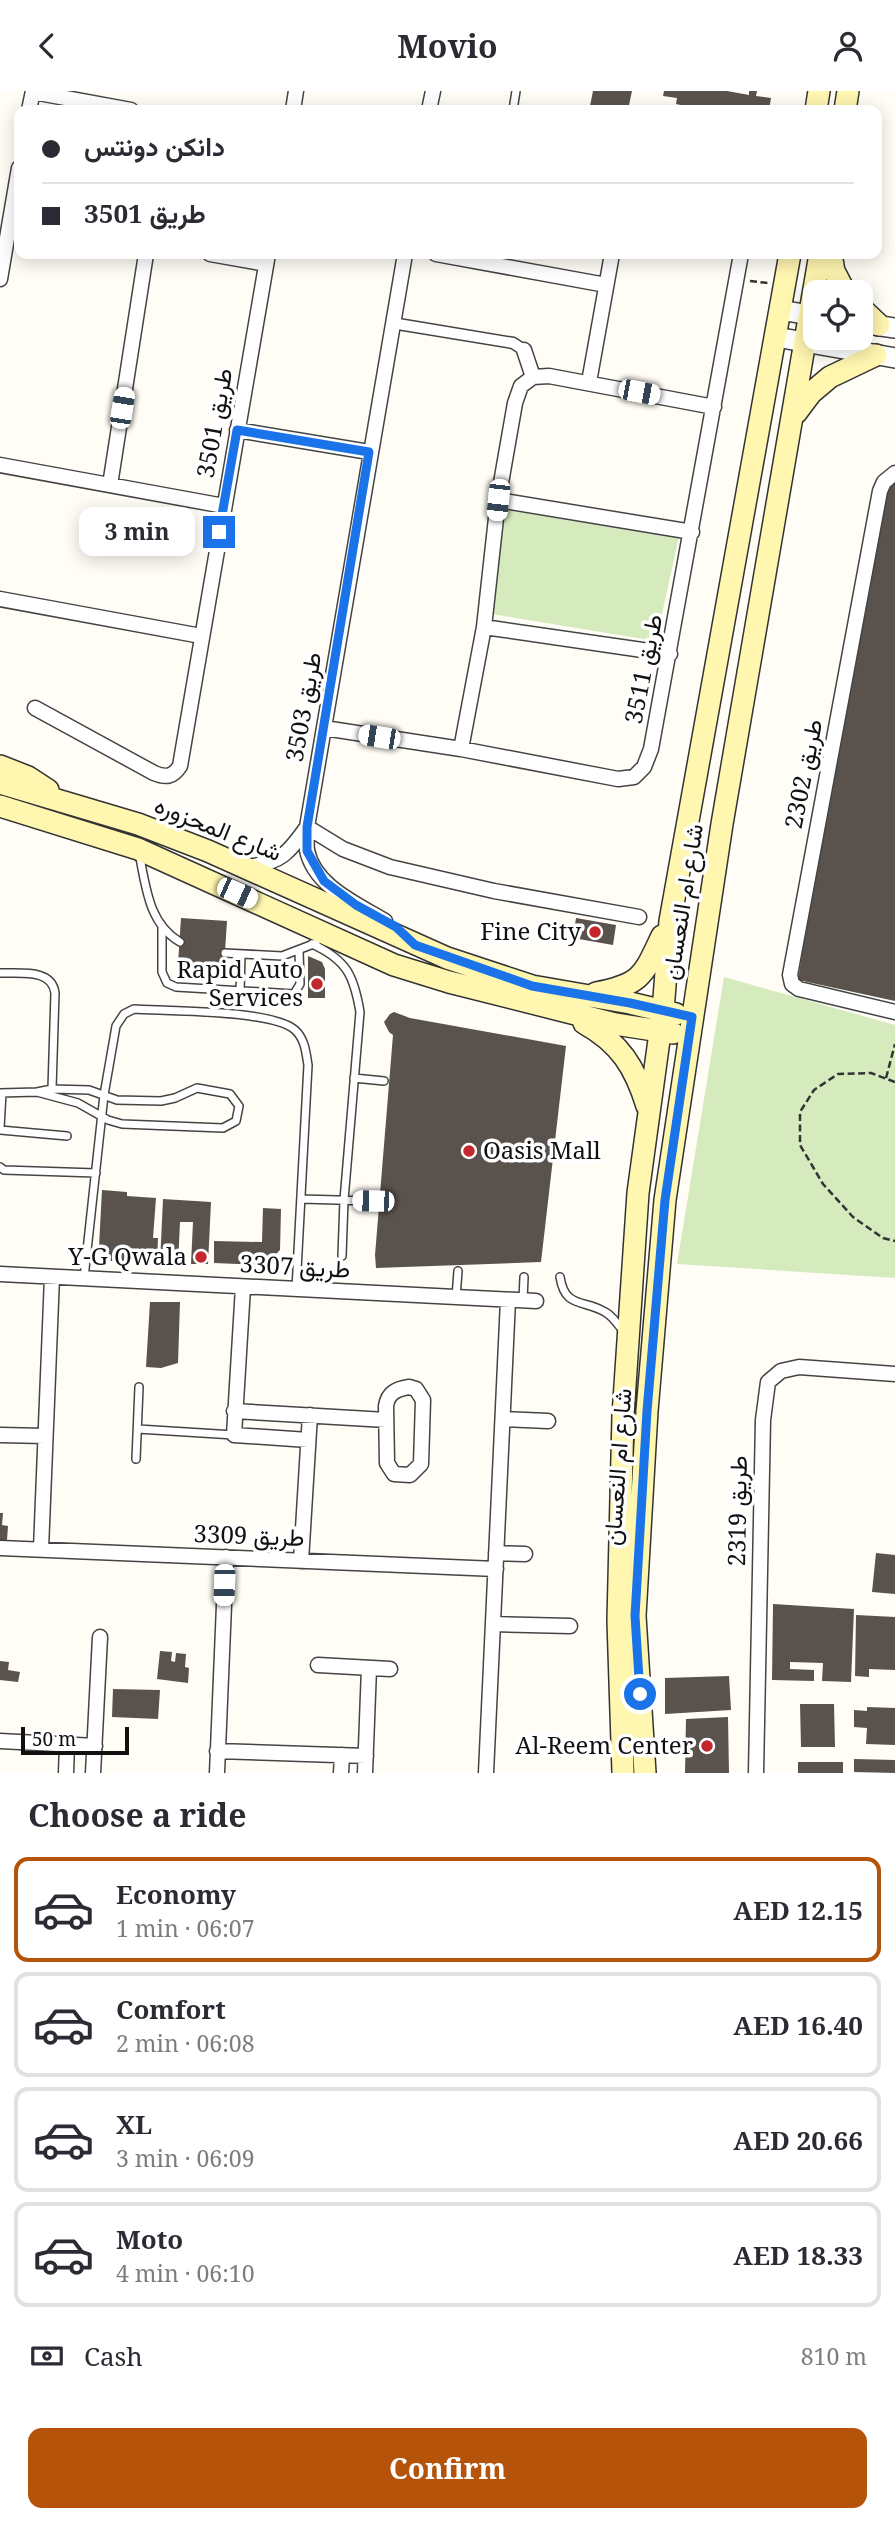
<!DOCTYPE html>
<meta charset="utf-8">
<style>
:root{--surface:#fff;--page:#f2f2f3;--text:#2b2b33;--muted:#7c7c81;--line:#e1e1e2;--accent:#b45309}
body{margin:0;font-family:"Noto Serif",Vazirmatn,serif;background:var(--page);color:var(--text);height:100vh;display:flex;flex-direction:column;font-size:26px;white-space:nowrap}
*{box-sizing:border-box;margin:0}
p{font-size:23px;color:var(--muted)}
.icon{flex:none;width:38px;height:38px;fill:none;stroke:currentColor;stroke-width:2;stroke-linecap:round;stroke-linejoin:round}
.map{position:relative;height:1682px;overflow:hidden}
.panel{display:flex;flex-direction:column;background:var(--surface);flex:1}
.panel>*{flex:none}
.guide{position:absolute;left:14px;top:14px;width:868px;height:154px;border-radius:14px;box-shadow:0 4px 18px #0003;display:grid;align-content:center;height:154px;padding:0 28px;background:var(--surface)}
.buttons{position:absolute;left:803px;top:189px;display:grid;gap:14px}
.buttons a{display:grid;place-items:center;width:70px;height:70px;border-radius:14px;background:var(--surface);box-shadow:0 4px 18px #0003;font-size:35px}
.scale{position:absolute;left:21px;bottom:18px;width:108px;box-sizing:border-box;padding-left:7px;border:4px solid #111;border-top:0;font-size:19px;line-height:24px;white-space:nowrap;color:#111;-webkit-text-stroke:5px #fff;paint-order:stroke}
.end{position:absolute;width:32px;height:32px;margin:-16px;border:9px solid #1a73e8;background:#fff;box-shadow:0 0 0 4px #fff}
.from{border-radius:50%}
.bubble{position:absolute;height:49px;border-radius:14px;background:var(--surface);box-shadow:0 4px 18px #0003;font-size:23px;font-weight:700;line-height:49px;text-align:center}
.car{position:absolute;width:21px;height:42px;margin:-21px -10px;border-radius:9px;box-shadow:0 0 5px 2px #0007;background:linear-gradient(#fff 24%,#345 0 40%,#fff 0 76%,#345 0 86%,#fff 0)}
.guide b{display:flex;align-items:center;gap:24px;height:66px;font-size:26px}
.guide b+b{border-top:2px solid var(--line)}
.guide i{width:18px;height:18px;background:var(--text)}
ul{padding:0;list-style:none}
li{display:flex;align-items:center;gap:21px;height:105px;margin:0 14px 10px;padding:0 14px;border:4px solid var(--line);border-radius:14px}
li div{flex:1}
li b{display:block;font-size:26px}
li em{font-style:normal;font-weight:700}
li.on{border-color:var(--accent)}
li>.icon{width:63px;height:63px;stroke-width:1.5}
h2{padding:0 28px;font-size:32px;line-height:84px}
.pay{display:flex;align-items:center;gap:18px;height:77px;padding:0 28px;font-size:26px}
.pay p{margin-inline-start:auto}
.cta{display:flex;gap:14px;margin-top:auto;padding:14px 28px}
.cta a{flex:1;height:80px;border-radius:14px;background:var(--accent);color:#fff;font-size:28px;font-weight:700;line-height:80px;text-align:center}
header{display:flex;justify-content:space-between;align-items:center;height:91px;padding:0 28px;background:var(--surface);font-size:32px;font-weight:700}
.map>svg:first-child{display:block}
</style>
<header><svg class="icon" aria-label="back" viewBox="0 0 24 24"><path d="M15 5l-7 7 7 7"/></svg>Movio<svg class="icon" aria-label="person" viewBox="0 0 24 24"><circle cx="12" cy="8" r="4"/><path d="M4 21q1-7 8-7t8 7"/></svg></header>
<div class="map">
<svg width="895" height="1682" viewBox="0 0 895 1682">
<rect width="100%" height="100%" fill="#fffdf5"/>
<path fill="#d5ebbd" d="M 502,418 L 679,446 L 656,550 L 485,522 Z
M 724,886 L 895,934 L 895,1187 L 677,1173 Z"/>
<path fill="#5a524d" d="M 593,0 L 632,0 L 628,19 L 613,19 L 590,15 Z
M 664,0 L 727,0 L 749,4 L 749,0 L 757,0 L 756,5 L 771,7 L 769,19 L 684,19 L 685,15 L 676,13 L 677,7 L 663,5 Z
M 895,388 L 895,910 L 798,889 L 817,764 L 888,393 Z
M 181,827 L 227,830 L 224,876 L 178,873 Z
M 576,827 L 616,834 L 613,854 L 573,847 Z
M 308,865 L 322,871 L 325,878 L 325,907 L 308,907 Z
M 394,921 L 410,927 L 566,955 L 541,1171 L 376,1177 L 375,1164 L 393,944 L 389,941 L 384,931 L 390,923 Z
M 102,1099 L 127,1101 L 127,1105 L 156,1107 L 153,1147 L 158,1147 L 157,1172 L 111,1170 L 99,1155 Z
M 163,1108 L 211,1111 L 208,1173 L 191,1173 L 193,1131 L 180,1131 L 178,1174 L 160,1172 Z
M 263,1117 L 281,1118 L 280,1159 L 265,1174 L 214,1172 L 214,1150 L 262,1151 Z
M 150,1211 L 180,1211 L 178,1272 L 161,1277 L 146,1276 Z
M 0,1422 L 3,1422 L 2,1434 L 8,1435 L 7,1449 L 0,1449 Z
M 876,1462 L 895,1464 L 895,1503 L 872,1501 Z
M 773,1513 L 854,1518 L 851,1591 L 822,1590 L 823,1572 L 790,1571 L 790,1578 L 814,1579 L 814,1590 L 772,1589 Z
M 856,1524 L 895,1526 L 895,1579 L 869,1578 L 869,1586 L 855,1585 Z
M 160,1560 L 172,1561 L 171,1570 L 175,1571 L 176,1562 L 186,1563 L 185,1576 L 189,1577 L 188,1592 L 157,1588 Z
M 0,1570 L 9,1571 L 8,1579 L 20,1581 L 18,1591 L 0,1589 Z
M 729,1585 L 731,1619 L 665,1623 L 665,1587 Z
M 113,1598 L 160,1599 L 158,1628 L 112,1626 Z
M 800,1613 L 834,1613 L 835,1656 L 801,1656 Z
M 867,1616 L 895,1617 L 895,1654 L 866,1653 L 867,1637 L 854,1636 L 854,1619 L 867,1620 Z
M 728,1626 L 729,1682 L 685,1682 L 686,1628 Z
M 854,1668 L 895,1669 L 895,1682 L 854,1681 Z
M 798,1671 L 843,1671 L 843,1682 L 798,1682 Z"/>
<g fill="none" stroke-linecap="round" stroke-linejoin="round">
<g stroke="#444" stroke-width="10">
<path id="service" d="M 513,19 L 516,0
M 139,762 C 146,795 148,832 180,851
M 162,835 L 162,881 L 167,892 L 176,896 L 294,903 L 300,893 L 299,859
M 312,853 C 347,869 354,885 360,921 L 344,1109 L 342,1165
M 225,862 L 282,865 L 316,852
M 0,882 C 19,883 52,877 55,902 L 52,998
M 240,901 L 241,863
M 354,987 L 384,990
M 197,997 L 230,1003 L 239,1015 L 236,1030 L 223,1037 L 122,1033 L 108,1029 L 78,1012 L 37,1001 L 52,998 L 89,999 L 117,1009 L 161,1010 L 175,1007 Z
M 0,1002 L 37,1001
M 0,1037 L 2,1002
M 0,1039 L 67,1045
M 0,1076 L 4,1079 L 96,1082
M 301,1108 L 373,1110
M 560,1186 C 565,1218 584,1208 605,1221 C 613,1225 618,1234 624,1241
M 84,1187 L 104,1004 L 116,935 L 124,923 L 134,918 C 168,920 273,919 295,939 C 305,948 306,962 308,974 L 296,1198
M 456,1206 L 458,1180
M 523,1209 L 524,1186
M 138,1338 L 234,1344
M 136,1368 L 139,1296"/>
</g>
<g stroke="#444" stroke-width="13">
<path id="pedestrian" d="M 392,232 L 513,252 L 524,259"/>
</g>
<g stroke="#444" stroke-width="17">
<path id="minor" d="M 33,1 L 131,19
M 29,19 L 33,0
M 293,19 L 296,0
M 429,19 L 433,0
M 210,163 L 266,173
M 436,163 L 606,194
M 0,188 L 19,77
M 524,259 L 533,286
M 589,291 L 612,163
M 237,339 L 369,361
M 0,374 L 224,415
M 895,382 L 884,391 L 880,400 L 790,884 L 792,893 L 799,898 L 895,921
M 110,394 L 146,163
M 498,409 L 692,441
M 0,508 L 201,545
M 484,536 L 670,563
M 35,617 L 154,682 C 166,687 173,686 180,675 L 268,163
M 324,637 L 461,658 L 618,688 L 634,686 L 644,676 L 651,658 L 741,163
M 461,658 L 484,536 L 498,409 L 515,312 L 521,295 L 533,286 L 549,285 L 714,316
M 307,736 L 343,758 L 390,776 L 494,800 L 639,826
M 248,776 C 281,771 288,763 307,736
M 385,830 C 357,813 314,795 307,759 C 306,752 307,743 307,736 L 405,163
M 0,1183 L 536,1210
M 243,1196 L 234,1344 L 308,1349
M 409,1296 L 416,1298 L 423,1309 L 421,1373 L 410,1384 L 394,1383 L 387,1372 L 386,1315 C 388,1302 396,1298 409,1296 Z
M 234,1320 L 386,1329
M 503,1328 L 548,1330
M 0,1344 L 45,1345
M 0,1457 L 496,1478
M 41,1458 L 52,1186
M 496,1462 L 525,1463
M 301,1470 L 310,1324
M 493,1533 L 570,1535
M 318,1574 L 390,1578
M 0,1650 L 95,1655
M 217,1660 L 366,1665
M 66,1682 L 67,1653
M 93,1682 L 100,1546
M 217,1682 L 226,1466
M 341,1682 L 342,1664
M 365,1682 L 369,1577
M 486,1682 L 508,1209
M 756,1682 L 763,1329 L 768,1291 L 781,1280 L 799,1276 L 895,1283"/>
</g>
<g stroke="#444" stroke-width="22">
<path id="tertiary" d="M 780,219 L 816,225
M 861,232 L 895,237
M 776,246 L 895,267"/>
</g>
<g stroke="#333" stroke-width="24">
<path id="secondary" d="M 816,19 L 819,0
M 845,19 L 848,0
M 831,163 L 834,180 L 845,201
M 861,217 L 879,234
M 796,322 L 811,302 L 830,286 L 876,264
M 0,675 L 28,686 L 48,699
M 0,692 L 138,733 L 208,760 L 447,867 L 532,895 L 630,912 L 676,923
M 0,715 L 138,758 L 394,874 L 449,891 L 615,933 L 673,942
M 596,902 C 642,893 643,885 662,845
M 584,932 C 620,952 635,976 647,1015
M 623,1682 L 618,1530 L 623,1324 L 638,1102 L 663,920 L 670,830 L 790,163
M 645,1682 L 635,1525 L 647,1320 L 665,1109 L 722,733 L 820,163"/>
</g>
<path stroke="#333" stroke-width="2.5" stroke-dasharray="7 3.5" stroke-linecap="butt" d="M 750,190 L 768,192
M 886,987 L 895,953
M 895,991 L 871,982 L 838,983 L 814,999 L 800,1021 L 800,1054 L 823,1093 L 853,1126 L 883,1147 L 895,1150"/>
<use href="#service" stroke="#fff" stroke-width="7"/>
<use href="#pedestrian" stroke="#fff" stroke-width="10"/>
<use href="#minor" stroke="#fff" stroke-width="14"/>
<use href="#tertiary" stroke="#fff" stroke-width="19"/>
<use href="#secondary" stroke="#fff6b0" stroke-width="21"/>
</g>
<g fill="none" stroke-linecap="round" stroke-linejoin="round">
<path stroke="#1a73e8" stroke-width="9" d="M 219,441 L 237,339 L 369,361 L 307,736 L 307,760 L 324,790 L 356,814 L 396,836 L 415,854 L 532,895 L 630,912 L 692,926 L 665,1109 L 647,1320 L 635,1525 L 640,1603"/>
</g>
<g fill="#c4262e" stroke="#fff" stroke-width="2.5">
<circle cx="595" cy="841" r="7"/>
<circle cx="317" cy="893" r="7"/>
<circle cx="469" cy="1060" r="7"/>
<circle cx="201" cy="1166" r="7"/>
<circle cx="707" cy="1655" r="7"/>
</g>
<g text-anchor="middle" stroke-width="7" stroke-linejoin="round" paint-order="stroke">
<g font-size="24" fill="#111" stroke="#fff">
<text transform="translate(215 332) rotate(-80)" y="8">طريق 3501</text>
<text transform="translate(644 578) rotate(-79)" y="8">طريق 3511</text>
<text transform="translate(304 616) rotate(-80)" y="8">طريق 3503</text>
<text transform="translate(804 683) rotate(-79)" y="8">طريق 2302</text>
<text transform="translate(218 738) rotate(22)" y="8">شارع المحزوره</text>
<text transform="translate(683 811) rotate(-81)" y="8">شارع ام النعسان</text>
<text transform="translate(295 1176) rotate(3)" y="8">طريق 3307</text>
<text transform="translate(618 1376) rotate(-86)" y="8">شارع ام النعسان</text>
<text transform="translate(738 1420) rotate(-89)" y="8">طريق 2319</text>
<text transform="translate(249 1445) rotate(2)" y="8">طريق 3309</text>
</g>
<g font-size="24" fill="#111" stroke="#fff" text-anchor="end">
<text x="581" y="849">Fine City</text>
<text x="303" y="887">Rapid Auto<tspan x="303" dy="28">Services</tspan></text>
<text x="483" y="1068" text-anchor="start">Oasis Mall</text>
<text x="187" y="1174">Y-G Qwala</text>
<text x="693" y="1663">Al-Reem Center</text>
</g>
</g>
</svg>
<div class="buttons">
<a><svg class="icon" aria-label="locate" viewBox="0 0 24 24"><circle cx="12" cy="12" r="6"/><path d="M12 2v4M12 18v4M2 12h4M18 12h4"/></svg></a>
</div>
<div class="scale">50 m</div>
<i class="end from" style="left:640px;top:1603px"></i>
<i class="end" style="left:219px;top:441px"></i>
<div class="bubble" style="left:79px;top:416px;width:116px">3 min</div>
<i class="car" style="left:639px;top:301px;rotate:101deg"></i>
<i class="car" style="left:122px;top:317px;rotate:9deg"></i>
<i class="car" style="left:498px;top:409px;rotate:186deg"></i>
<i class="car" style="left:379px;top:646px;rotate:279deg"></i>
<i class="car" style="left:237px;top:802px;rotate:114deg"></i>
<i class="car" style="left:373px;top:1110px;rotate:271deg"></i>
<i class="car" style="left:224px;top:1494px;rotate:182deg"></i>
<div class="guide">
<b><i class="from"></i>دانكن دونتس</b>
<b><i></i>طريق 3501</b>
</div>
</div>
<section class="panel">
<h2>Choose a ride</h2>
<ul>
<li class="on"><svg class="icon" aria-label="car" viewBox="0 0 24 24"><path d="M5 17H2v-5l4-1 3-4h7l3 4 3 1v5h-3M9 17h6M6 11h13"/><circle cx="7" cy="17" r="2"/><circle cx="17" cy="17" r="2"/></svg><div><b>Economy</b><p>1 min · 06:07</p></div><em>AED 12.15</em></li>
<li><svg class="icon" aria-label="car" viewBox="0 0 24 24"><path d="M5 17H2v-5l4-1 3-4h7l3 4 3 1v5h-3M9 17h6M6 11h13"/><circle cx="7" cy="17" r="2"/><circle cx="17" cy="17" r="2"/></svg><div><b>Comfort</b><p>2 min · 06:08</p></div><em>AED 16.40</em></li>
<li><svg class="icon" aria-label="car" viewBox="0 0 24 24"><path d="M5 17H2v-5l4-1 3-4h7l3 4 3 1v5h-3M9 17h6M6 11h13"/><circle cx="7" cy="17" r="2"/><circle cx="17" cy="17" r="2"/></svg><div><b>XL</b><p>3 min · 06:09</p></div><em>AED 20.66</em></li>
<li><svg class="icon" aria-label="car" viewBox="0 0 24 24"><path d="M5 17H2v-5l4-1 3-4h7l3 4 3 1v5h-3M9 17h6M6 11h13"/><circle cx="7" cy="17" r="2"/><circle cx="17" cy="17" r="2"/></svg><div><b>Moto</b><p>4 min · 06:10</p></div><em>AED 18.33</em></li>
</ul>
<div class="pay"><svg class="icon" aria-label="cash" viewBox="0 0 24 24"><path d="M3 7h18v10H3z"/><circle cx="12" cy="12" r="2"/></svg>Cash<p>810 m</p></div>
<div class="cta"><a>Confirm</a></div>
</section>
